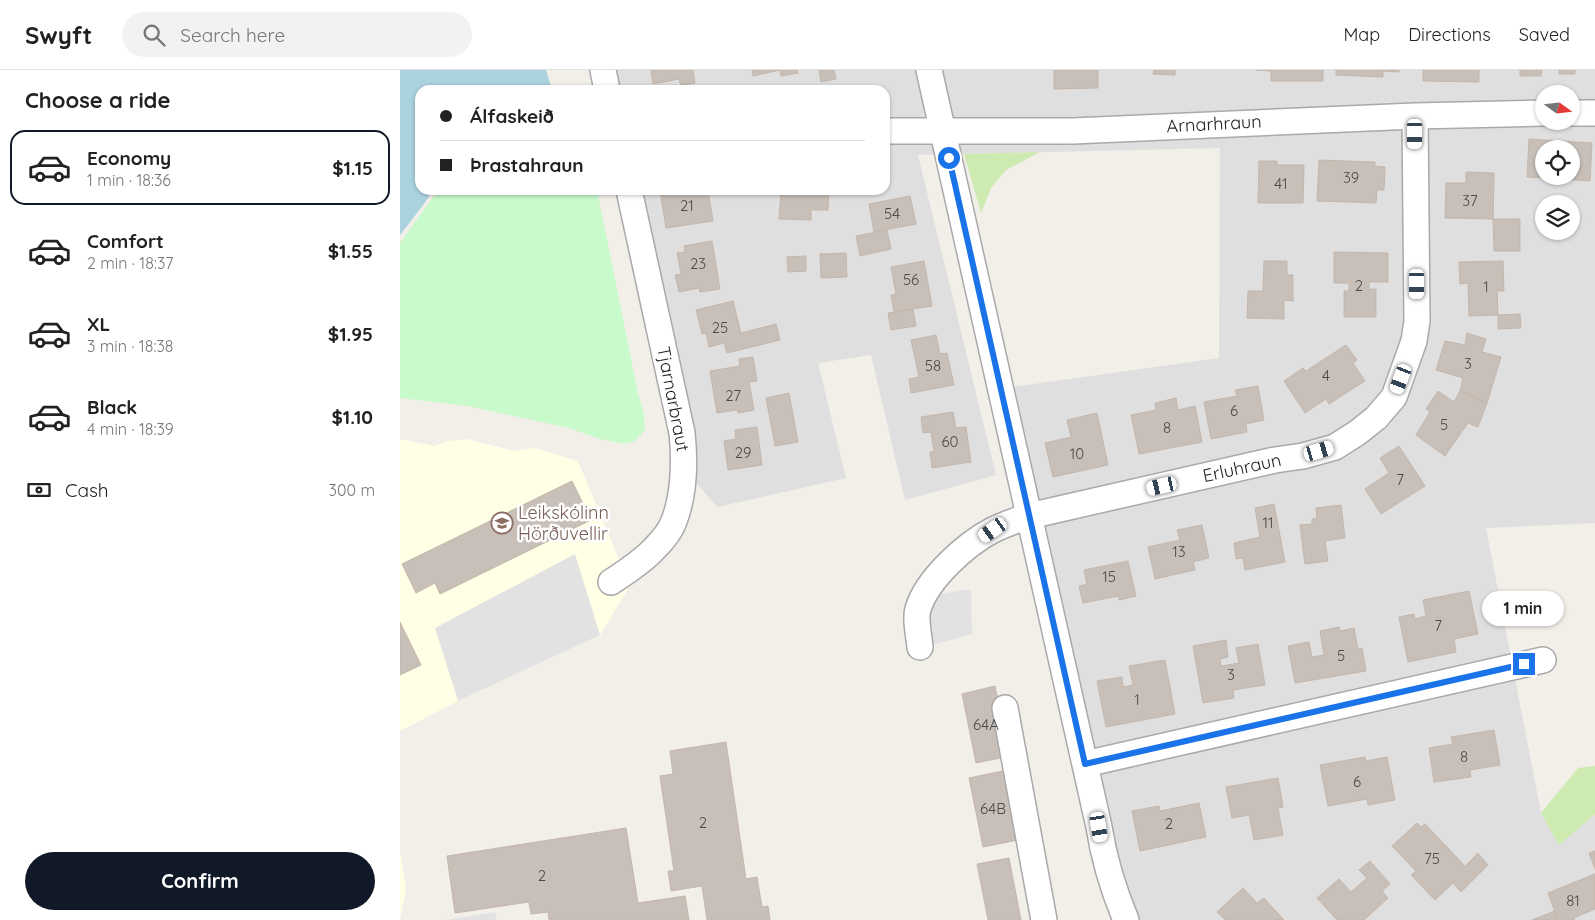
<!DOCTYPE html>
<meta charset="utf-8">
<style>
:root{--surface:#fff;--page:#f2f2f2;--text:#222;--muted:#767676;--line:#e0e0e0;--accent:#111827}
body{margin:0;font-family:Quicksand,sans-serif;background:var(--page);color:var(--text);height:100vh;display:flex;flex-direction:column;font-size:19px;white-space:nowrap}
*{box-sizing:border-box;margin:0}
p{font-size:16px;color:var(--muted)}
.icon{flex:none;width:28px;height:28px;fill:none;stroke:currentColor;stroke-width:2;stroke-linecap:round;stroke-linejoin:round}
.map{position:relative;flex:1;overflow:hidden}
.side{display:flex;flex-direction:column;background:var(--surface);width:400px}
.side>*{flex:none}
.top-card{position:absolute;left:15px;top:15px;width:475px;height:110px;border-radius:15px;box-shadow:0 1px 4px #0004;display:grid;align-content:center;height:110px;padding:0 25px;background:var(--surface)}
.needle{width:32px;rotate:105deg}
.controls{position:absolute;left:1135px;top:15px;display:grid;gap:10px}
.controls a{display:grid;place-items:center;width:45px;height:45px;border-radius:50%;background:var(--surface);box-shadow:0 1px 4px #0004;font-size:25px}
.end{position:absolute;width:22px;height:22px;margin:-11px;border:6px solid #1a73e8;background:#fff;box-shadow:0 0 0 2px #fff}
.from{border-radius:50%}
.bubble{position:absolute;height:35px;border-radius:18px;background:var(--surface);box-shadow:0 1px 4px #0004;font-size:16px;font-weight:700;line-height:35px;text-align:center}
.car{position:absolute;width:15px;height:30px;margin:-15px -8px;border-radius:6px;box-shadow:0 0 4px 1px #0007;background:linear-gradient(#fff 24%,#345 0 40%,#fff 0 76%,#345 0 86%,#fff 0)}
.top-card b{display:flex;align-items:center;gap:18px;height:48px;font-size:19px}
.top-card b+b{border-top:1px solid var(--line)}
.top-card i{width:12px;height:12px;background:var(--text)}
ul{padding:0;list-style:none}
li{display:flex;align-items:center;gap:15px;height:75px;margin:0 10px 8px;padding:0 15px;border:2px solid transparent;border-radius:15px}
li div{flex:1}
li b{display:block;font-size:19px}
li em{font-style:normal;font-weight:700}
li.on{border-color:var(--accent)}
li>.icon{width:45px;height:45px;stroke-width:1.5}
h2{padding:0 25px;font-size:22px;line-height:60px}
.pay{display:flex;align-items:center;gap:12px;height:55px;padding:0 25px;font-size:19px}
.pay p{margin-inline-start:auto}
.cta{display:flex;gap:10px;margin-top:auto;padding:10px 25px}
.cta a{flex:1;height:58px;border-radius:30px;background:var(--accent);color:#fff;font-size:20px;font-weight:700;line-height:58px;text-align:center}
header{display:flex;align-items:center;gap:30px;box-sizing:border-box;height:70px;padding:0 25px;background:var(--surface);border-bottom:1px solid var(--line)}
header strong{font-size:24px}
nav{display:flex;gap:28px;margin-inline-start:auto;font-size:18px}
.search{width:350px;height:45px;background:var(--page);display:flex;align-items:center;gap:12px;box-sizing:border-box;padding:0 18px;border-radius:28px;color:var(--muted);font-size:19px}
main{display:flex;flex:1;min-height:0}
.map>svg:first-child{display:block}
</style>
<header>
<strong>Swyft</strong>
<div class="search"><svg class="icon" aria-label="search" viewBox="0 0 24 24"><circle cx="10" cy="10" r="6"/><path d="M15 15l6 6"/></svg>Search here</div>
<nav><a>Map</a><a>Directions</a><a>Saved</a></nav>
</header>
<main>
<section class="side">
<h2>Choose a ride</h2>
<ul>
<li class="on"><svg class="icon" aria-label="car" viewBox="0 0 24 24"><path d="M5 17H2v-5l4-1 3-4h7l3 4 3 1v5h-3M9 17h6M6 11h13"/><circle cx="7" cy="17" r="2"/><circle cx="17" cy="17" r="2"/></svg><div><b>Economy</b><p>1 min · 18:36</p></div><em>$1.15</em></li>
<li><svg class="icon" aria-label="car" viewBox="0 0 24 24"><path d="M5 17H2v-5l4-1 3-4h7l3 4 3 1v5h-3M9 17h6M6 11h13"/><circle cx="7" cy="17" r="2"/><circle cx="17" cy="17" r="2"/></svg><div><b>Comfort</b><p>2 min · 18:37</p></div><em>$1.55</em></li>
<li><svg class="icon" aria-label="car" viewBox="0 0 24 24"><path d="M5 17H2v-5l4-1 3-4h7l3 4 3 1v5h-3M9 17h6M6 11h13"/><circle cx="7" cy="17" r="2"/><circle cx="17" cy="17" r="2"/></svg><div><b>XL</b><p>3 min · 18:38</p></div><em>$1.95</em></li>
<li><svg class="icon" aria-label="car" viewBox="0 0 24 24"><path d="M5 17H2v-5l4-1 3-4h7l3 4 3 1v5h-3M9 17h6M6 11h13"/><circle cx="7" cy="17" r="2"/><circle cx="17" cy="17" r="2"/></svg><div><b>Black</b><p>4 min · 18:39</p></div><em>$1.10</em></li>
</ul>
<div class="pay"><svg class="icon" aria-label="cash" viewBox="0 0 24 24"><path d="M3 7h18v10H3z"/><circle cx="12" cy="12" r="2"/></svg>Cash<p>300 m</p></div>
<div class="cta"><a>Confirm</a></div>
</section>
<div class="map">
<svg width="1195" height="850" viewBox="0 0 1195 850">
<rect width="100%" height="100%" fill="#f2efe9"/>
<path fill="#e0dfdf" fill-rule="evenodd" d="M 203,0 L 1195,0 L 1195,453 L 1086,458 L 1141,743 L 1159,775 L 1195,744 L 1195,850 L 734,850 L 723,836 L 612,317 L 819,288 L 820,78 L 518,85 L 596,405 L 505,430 L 471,285 L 418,293 L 446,408 L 317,437 L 286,401 L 227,120 L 485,120 L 485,20 L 207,20 ZM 1144,24 L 1171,24 L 1171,51 L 1144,51 ZM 1144,79 L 1171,79 L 1171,106 L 1144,106 ZM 1144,134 L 1171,134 L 1171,161 L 1144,161 Z"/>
<path fill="#ffffe5" d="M 0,369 L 34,376 L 49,371 L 67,369 L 114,381 L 134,378 L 178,391 L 230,516 L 200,565 L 58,631 L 0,661 Z
M 0,781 L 6,818 L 0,850 Z"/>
<path fill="#cdebb0" d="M 640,82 L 606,100 L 591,118 L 581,143 L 564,84 Z
M 1195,696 L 1195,744 L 1159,775 L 1141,743 L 1178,698 Z"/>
<path fill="#c8facc" d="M 38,120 L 197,120 L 238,323 L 244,344 L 245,360 L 235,371 L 224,374 L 200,369 L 169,358 L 68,336 L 0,328 L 0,173 Z"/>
<path fill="#e2e2e2" d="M 175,484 L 200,565 L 58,631 L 35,558 Z
M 571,519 L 572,564 L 527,576 L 529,526 Z
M 95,842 L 97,850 L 46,850 Z"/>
<path fill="#aad3df" d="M 0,0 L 146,0 L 152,20 L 20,20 L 20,120 L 33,120 L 24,134 L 0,165 Z"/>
<path fill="#c7bfb8" stroke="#c4b6ab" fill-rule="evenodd" d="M 251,0 L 293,0 L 295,13 L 281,16 L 279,9 L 253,14 Z
M 352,0 L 397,0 L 398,3 L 381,6 L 380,0 L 353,6 Z
M 419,0 L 434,0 L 436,9 L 421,12 Z
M 654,0 L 698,0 L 698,18 L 654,19 Z
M 754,0 L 775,0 L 775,5 L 753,4 Z
M 856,0 L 923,0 L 923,11 L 871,11 L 871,1 Z
M 936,0 L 999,0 L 999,2 L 983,1 L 983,7 L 936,5 Z
M 1023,0 L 1079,0 L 1079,12 L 1023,11 Z
M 1120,0 L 1142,0 L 1141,6 L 1120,6 Z
M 1159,0 L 1175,0 L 1175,4 L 1159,4 Z
M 1129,69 L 1192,73 L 1190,111 L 1127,107 ZM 1144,79 L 1171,79 L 1171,106 L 1144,106 Z
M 919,90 L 975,92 L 975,96 L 985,97 L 984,120 L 977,120 L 976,133 L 917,131 Z
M 859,91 L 877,91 L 877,95 L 904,95 L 903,133 L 858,133 Z
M 1066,102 L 1094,103 L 1093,149 L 1045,148 L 1046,113 L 1066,113 Z
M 267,120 L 308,120 L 313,151 L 266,158 L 260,121 Z
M 381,120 L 429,120 L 428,140 L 411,140 L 411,150 L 379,149 Z
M 510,126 L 516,154 L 474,162 L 469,134 Z
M 1093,149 L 1120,149 L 1120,181 L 1094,181 Z
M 487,160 L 491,179 L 460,186 L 456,166 Z
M 312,171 L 320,219 L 300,222 L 299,218 L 279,222 L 275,205 L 281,204 L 277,183 L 285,182 L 284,176 Z
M 934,182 L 988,183 L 988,212 L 969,212 L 969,219 L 976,219 L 976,247 L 944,247 L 944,221 L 949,221 L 949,213 L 934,213 Z
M 446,183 L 447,207 L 421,208 L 420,184 Z
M 406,186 L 406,201 L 388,202 L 387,187 Z
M 524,191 L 532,236 L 494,242 L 491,225 L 496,224 L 491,197 Z
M 864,191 L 887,191 L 887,205 L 893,205 L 893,231 L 884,230 L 884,249 L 847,248 L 848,221 L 863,221 Z
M 1103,191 L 1104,221 L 1097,221 L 1098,245 L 1069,246 L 1068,213 L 1060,214 L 1059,192 Z
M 333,231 L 341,263 L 376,254 L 380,270 L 327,283 L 324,273 L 309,277 L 306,263 L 302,264 L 296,240 Z
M 513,239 L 516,256 L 491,260 L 488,243 Z
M 1120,244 L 1121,258 L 1098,259 L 1098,245 Z
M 1067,263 L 1086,269 L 1082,282 L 1101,287 L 1087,333 L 1060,321 L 1063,308 L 1036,300 L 1045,271 L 1065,275 Z
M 536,265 L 540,284 L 547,283 L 554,315 L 511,323 L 509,309 L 519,307 L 511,270 Z
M 946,275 L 957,290 L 953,293 L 965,311 L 929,334 L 926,329 L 905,343 L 884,311 L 903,298 L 906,301 Z
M 353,287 L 357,311 L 349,312 L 354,340 L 338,343 L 337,340 L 317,343 L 310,301 L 340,296 L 339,289 Z
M 858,316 L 864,350 L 846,354 L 847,362 L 811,369 L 804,332 L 837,326 L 835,320 Z
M 1038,321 L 1054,332 L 1060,321 L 1087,333 L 1078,357 L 1068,353 L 1045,386 L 1016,365 L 1030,342 L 1026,339 Z
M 389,323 L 398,372 L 375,376 L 366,328 Z
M 776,328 L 778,340 L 795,336 L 802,372 L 739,384 L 731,345 L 756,340 L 755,333 Z
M 553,342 L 556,358 L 566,357 L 571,392 L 532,398 L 530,382 L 534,382 L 531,362 L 523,363 L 521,347 Z
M 697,343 L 708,395 L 653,407 L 645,373 L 671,367 L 667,350 Z
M 357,357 L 362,395 L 328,400 L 324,371 L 336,369 L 335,360 Z
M 999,376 L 1025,416 L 981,444 L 965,419 L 989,403 L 980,388 Z
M 172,411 L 191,450 L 40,524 L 35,513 L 16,523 L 2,494 Z
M 874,434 L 885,492 L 845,500 L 843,488 L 836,489 L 834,473 L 860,467 L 855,438 Z
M 941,435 L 945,468 L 925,471 L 928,491 L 905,494 L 900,455 L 912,454 L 912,449 L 917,448 L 916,438 Z
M 802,455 L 809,488 L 793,492 L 795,500 L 755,509 L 748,477 L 780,470 L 777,460 Z
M 728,491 L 736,526 L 719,530 L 719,526 L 683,533 L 679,516 L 687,514 L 684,500 Z
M 1069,521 L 1078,564 L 1054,569 L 1056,582 L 1008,592 L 999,547 L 1014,544 L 1015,549 L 1026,546 L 1023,530 Z
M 0,552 L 21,595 L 0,605 Z
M 939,557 L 940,561 L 954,558 L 958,579 L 962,578 L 966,601 L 895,613 L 888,576 L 909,572 L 912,587 L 924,585 L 920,561 Z
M 826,570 L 828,587 L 820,589 L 821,596 L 839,593 L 836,578 L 858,574 L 865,615 L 833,620 L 834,628 L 803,633 L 793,576 Z
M 765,590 L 775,644 L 706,657 L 697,611 L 722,607 L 723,617 L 733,615 L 729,596 Z
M 595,616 L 610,686 L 576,693 L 562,624 Z
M 1094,660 L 1100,695 L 1070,700 L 1071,707 L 1034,712 L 1029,678 L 1053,674 L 1051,667 Z
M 326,672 L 346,809 L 357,807 L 362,837 L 368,836 L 370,850 L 307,850 L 302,816 L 271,821 L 268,801 L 274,801 L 260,706 L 273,704 L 270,681 Z
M 965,687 L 966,691 L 987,687 L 995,730 L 968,735 L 967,729 L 928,736 L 920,695 Z
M 603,701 L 618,770 L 583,777 L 569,708 Z
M 878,708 L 883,737 L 878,738 L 883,765 L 854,770 L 849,745 L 832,748 L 826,717 Z
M 799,733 L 806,767 L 740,781 L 732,741 L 759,736 L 760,741 Z
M 1017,753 L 1021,757 L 1025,754 L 1065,796 L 1078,783 L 1088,795 L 1061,822 L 1053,813 L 1035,830 L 1011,805 L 1016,801 L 992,776 Z
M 226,758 L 238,833 L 285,826 L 289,850 L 149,850 L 148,842 L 131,844 L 129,832 L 55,843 L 47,786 Z
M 1195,781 L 1195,799 L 1189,783 Z
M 609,788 L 621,850 L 588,850 L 577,794 Z
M 970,791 L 990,814 L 982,821 L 988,828 L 964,850 L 937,850 L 917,828 L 939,809 L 951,822 L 967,808 L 959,800 Z
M 1195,804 L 1195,839 L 1174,848 L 1175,850 L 1158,850 L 1148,823 Z
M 843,818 L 857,833 L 864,828 L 884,850 L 825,850 L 817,842 Z
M 1155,841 L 1158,850 L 1132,850 Z"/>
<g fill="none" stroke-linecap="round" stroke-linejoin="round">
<g stroke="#a9a9a9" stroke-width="28">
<path id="minor" d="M 203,0 L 207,20
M 529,0 L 699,757 C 704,789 713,819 726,850
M 1171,43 L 1195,43
M 485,61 L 673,61 L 1015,46 L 1144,43
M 211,512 C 226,502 242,492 254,479 C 261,472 271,460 274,451 C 284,425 285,391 282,363 L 229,120
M 520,577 C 519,567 515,548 518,539 C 527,509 566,474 593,460 C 605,454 617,450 629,446 L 875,390 L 903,386 L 935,377 L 957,363 L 976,348 L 994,327 L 1014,271 L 1017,251 L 1015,46
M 605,638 L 644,850
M 685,694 L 1143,590"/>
</g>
<use href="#minor" stroke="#fff" stroke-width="25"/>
</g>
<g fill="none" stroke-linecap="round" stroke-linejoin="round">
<path stroke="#1a73e8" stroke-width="6" d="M 549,88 L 685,694 L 1124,594"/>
</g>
<defs>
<g id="school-ring" transform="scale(1.125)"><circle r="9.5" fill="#fff" stroke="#8d6e63" stroke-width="1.5"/><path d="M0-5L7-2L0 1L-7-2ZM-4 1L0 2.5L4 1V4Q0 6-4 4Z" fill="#8d6e63"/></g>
</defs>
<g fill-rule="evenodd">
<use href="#school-ring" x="102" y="453"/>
</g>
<g text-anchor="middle" stroke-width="5" stroke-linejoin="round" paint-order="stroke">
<g font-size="15" fill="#4b4948">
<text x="951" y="113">39</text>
<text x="881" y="119">41</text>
<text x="1070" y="136">37</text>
<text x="287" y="141">21</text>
<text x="492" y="149">54</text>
<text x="298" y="199">23</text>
<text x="511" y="215">56</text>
<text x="959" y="221">2</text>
<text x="1086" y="222">1</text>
<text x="320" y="263">25</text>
<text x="1068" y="299">3</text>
<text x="533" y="301">58</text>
<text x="926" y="311">4</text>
<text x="333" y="331">27</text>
<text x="834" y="346">6</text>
<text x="1044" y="360">5</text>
<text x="767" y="363">8</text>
<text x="550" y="377">60</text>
<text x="343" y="388">29</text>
<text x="677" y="389">10</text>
<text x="1000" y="415">7</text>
<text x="868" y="458">11</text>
<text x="779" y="487">13</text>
<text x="709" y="512">15</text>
<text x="1038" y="561">7</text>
<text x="941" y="591">5</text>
<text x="831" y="610">3</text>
<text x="737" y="635">1</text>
<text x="586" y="660">64A</text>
<text x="1064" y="692">8</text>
<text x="957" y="717">6</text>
<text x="593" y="744">64B</text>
<text x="303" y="758">2</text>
<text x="769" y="759">2</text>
<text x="1032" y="794">75</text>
<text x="142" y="811">2</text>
<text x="1173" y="836">81</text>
</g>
<g font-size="18" fill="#222" stroke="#fff">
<text transform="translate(814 54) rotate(-3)" y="6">Arnarhraun</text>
<text transform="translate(273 329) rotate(79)" y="6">Tjarnarbraut</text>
<text transform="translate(842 398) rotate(-12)" y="6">Erluhraun</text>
</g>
<g font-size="18" fill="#785e54" stroke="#fff" text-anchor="start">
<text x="118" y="449">Leikskólinn<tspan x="118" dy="21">Hörðuvellir</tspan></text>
</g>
</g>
</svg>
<div class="controls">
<a><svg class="needle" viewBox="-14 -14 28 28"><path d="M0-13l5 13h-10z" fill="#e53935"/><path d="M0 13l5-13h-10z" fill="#767676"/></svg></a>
<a><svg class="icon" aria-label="locate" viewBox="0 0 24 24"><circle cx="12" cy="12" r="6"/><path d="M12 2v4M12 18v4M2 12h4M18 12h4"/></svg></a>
<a><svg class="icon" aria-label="layers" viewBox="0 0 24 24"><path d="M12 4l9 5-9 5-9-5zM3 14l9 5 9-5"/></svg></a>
</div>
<i class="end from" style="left:549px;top:88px"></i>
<i class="end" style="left:1124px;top:594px"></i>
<div class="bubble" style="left:1082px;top:521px;width:82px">1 min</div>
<i class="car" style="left:1015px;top:64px;rotate:180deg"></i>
<i class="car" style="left:1017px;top:214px;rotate:180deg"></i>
<i class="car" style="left:1001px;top:309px;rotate:201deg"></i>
<i class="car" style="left:919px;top:381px;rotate:74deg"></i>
<i class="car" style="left:762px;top:416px;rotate:257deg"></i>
<i class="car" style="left:593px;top:460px;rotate:235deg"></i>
<i class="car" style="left:699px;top:757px;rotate:171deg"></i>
<div class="top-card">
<b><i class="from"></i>Álfaskeið</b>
<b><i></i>Þrastahraun</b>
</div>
</div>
</main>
